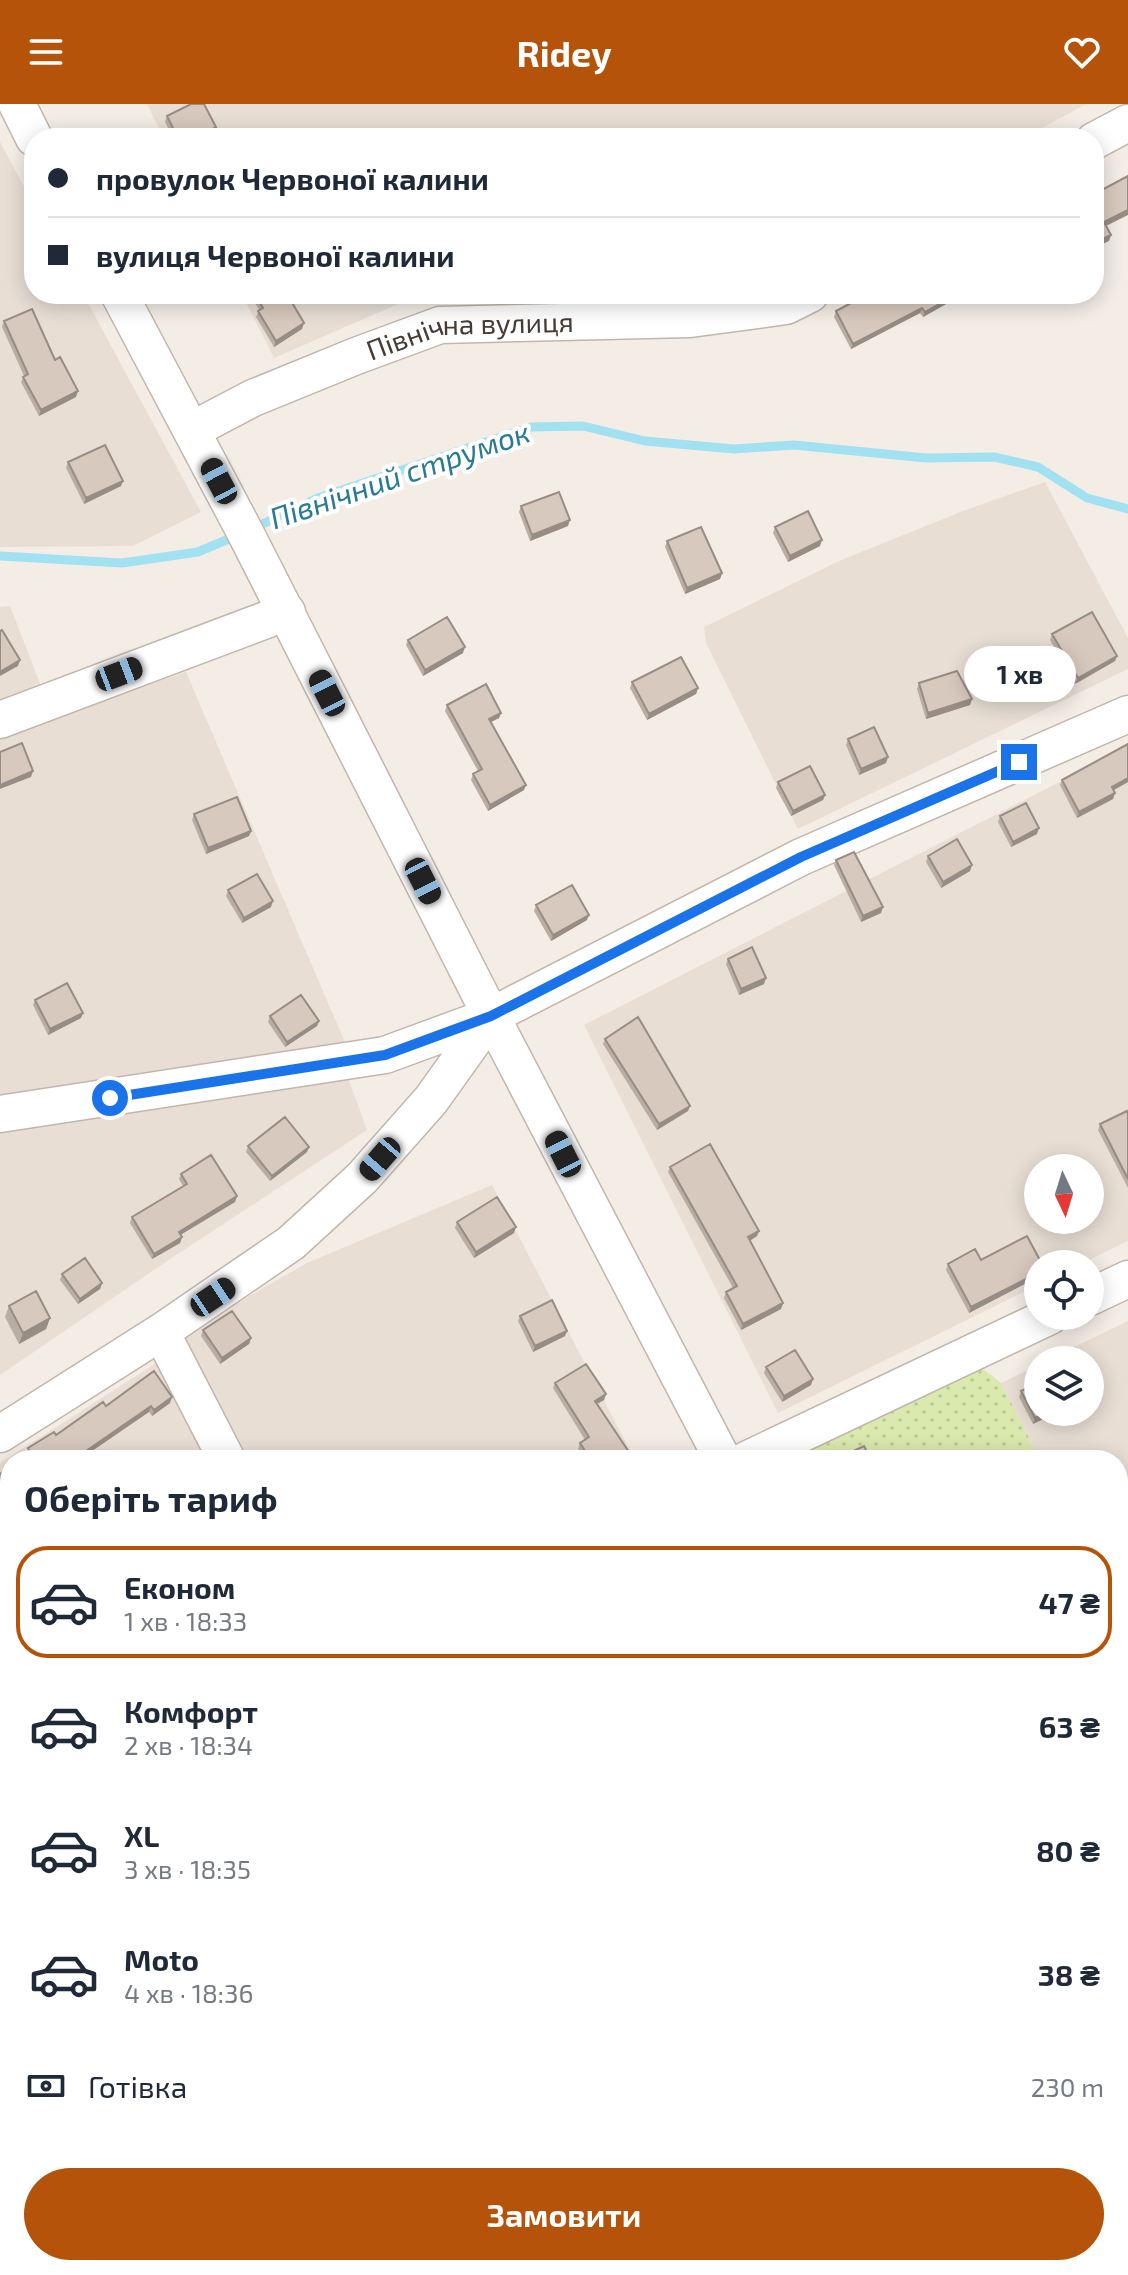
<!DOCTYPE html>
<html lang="uk">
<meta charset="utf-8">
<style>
:root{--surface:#fff;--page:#f6f6f7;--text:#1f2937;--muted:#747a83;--line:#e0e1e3;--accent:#b45309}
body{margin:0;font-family:"Exo 2",sans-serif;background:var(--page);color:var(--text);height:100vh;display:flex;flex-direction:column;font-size:30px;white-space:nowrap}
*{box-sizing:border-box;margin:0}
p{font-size:26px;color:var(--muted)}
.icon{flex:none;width:44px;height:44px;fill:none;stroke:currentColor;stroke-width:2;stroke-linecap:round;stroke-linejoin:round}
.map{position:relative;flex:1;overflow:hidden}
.side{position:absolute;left:0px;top:1346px;width:1128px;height:826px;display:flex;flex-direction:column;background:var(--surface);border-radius:32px 32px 0 0;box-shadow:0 4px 20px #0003}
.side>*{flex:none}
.top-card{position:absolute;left:24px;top:24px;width:1080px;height:176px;border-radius:32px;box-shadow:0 4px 20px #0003;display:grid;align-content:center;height:176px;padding:0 24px;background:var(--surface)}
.needle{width:52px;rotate:176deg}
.tools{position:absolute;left:1024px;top:1050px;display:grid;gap:16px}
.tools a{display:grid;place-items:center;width:80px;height:80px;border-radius:50%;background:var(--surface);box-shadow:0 4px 20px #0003;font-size:40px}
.end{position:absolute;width:36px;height:36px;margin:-18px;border:10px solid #1a73e8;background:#fff;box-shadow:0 0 0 4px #fff}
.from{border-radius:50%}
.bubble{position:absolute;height:56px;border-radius:28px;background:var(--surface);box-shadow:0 4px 20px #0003;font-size:26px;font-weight:700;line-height:56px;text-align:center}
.car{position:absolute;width:24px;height:48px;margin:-24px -12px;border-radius:10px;box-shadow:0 0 6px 2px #0007;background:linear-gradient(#222 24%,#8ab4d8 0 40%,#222 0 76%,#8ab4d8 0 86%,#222 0)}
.top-card b{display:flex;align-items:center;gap:28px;height:76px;font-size:30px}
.top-card b+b{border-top:2px solid var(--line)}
.top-card i{width:20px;height:20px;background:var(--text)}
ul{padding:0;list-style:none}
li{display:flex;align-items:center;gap:24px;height:112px;margin:0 16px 12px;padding:0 8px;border:4px solid transparent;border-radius:32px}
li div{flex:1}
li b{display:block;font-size:30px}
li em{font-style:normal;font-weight:700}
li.selected{border-color:var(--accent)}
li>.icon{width:72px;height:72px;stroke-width:1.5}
h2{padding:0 24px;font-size:36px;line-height:96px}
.pay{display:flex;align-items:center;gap:20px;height:88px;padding:0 24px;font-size:30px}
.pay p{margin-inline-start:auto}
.primary-button{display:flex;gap:16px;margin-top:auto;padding:16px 24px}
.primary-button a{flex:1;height:92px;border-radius:48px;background:var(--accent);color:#fff;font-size:32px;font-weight:700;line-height:92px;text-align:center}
header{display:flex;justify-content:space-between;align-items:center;height:104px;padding:0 24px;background:var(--accent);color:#fff;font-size:36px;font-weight:700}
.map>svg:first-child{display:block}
</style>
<header><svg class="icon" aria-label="menu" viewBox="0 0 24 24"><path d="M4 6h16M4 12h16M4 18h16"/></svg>Ridey<svg class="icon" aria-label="heart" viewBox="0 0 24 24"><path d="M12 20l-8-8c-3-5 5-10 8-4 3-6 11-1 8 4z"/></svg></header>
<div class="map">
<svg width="1128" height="2171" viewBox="0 0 1128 2171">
<defs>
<pattern id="grass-dots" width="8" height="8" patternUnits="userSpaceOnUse" patternTransform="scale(2)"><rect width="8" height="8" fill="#dae9ae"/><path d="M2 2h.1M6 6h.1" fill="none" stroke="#bcc996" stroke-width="1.8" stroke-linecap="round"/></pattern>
<pattern id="cemetery-stones" width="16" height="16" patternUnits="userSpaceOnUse" patternTransform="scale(2)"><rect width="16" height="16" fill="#dae9ae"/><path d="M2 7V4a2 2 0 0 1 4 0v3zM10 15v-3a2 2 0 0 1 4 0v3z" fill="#bcc996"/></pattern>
</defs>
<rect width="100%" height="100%" fill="#f4ede6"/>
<path fill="#e8ded4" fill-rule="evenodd" d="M 147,0 L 1086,0 L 1024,34 L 164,34 Z
M 0,38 L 34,101 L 34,190 L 83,190 L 201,408 L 133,442 L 0,443 Z
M 242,190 L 421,190 L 274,254 Z
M 1045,378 L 1128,534 L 1128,565 L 798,725 L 706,539 L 704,523 L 839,457 L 963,407 Z
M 10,502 L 53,613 L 186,568 L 344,936 L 346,968 L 367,1026 L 173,1153 L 0,1271 L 0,503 Z
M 1128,643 L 1128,1137 L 1081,1160 L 1038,1160 L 1038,1181 L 778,1309 L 584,921 ZM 1038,1064 L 1090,1064 L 1090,1116 L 1038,1116 Z
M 492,1081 L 635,1356 L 249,1356 L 183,1230 L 307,1159 Z
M 1128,1217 L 1128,1385 L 1118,1389 L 1118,1356 L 1040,1356 L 1001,1279 L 1038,1261 L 1038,1308 L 1090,1308 L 1090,1256 L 1047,1256 Z
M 164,1254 L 216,1356 L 10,1356 L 10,1622 L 0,1602 L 0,1359 Z
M 0,1677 L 10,1697 L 10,1994 L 0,1975 Z
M 0,2087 L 10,2106 L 10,2162 L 40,2162 L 45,2171 L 0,2171 Z
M 98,2162 L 249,2162 L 254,2171 L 103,2171 Z
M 288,2162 L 625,2162 L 630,2171 L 292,2171 Z
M 669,2162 L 777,2162 L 760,2171 L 674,2171 Z"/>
<path fill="url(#grass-dots)" d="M 981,1263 L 1001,1279 L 1040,1356 L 783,1356 Z
M 1128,1385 L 1128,1614 L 1118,1623 L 1118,1390 Z
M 1128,1664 L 1128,1786 L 1118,1765 L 1118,1674 Z"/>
<path fill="url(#cemetery-stones)" d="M 1118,2139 L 1128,2149 L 1128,2171 L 984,2171 L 1001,2162 L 1118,2162 Z"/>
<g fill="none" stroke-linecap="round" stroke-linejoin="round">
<path stroke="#a1e1f2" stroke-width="9" d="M 252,425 L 318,394 L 531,323 L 583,322 L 645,337 L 734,345 L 794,341 L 926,354 L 994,353 L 1038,363 L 1087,394 L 1128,405
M 0,452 L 122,459 L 198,448 L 238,431"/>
<g stroke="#c2b6ac" stroke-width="39">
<g id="minor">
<path d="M 17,0 L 34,34"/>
<path d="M 1094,37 L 1128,19"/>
<path d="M 119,190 L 245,428 L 491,912 L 723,1356"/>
<path id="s1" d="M 192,326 L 253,294 L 356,252 L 440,221 L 690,215 L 786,202 L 810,190"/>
<path d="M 0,616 L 287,508"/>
<path d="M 0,1010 L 385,951 L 491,912"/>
<path d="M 1090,1193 L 1128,1175"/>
<path d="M 161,1228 L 227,1356"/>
<path d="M 0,1330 L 161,1228 L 291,1139 L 362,1074 L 431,996 L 491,912 L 801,753 L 1128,610"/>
<path d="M 746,1356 L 1050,1212"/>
<path d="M 0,1645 L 10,1665"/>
<path d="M 1118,1656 L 1128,1646"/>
<path d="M 1118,2002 L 1128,1995"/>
<path d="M 1118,2024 L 1128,2033"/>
<path d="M 0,2041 L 10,2060"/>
<path d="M 64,2162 L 69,2171"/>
<path d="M 262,2162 L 267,2171"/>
<path d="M 643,2162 L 648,2171"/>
<path d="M 838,2171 L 855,2162"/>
</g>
</g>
<use href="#minor" stroke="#fff" stroke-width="36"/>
</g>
<path fill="#baada3" d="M 167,12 L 216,23 L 214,29 L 209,31 L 210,34 L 173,34 L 165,18 Z
M 250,190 L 287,190 L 302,225 L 274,243 L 256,213 L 259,206 Z
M 957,190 L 955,195 L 923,213 L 920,209 L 851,245 L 834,213 L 836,207 L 876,197 Z
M 4,217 L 55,256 L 76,293 L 39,312 L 21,278 L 24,272 L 2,223 Z
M 68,358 L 121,382 L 84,400 L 66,364 Z
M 521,402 L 568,422 L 530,437 L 519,408 Z
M 775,423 L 820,442 L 788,458 L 773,429 Z
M 667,437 L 722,469 L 720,475 L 685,490 L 665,443 Z
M 1052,530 L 1117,552 L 1115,557 L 1075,580 L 1050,536 Z
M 408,536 L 463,549 L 423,572 L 406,541 Z
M 632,578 L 698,584 L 696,590 L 647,616 L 630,584 Z
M 919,579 L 972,595 L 970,601 L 926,615 L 917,585 Z
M 447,601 L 501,609 L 499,614 L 491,618 L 524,686 L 488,707 L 471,676 L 473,670 L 478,667 L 445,607 Z
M 848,635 L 886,659 L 859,671 L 846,641 Z
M 1128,640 L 1128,678 L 1114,686 L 1113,695 L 1077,714 L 1060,681 L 1062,676 Z
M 778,678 L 825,691 L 823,696 L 791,712 L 776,684 Z
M 194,710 L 251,727 L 249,732 L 206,750 L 192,716 Z
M 1000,712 L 1037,730 L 1011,743 L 998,718 Z
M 928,752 L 970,767 L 941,784 L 926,758 Z
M 836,756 L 881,809 L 861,818 L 834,761 Z
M 228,786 L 271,803 L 242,819 L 226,792 Z
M 536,801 L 587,816 L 551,837 L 534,807 Z
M 728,855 L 764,880 L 739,891 L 726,860 Z
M 35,896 L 81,914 L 48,931 L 33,901 Z
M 270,912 L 317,922 L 285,943 L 268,918 Z
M 605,935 L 688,1007 L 657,1026 L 603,940 Z
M 1128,1010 L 1128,1084 L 1098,1026 L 1100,1020 Z
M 248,1042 L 307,1048 L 270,1077 L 246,1048 Z
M 670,1063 L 757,1132 L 750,1137 L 783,1199 L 781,1205 L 741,1226 L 724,1194 L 726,1188 L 733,1184 L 668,1068 Z
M 181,1070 L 237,1092 L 235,1098 L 180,1131 L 182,1133 L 180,1139 L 152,1155 L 130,1119 L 132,1113 L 183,1082 L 179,1075 Z
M 457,1118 L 514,1129 L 474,1154 L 455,1124 Z
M 981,1156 L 1038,1160 L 1038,1173 L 969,1209 L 946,1166 L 948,1160 Z
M 62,1170 L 102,1179 L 100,1185 L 78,1200 L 60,1176 Z
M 9,1202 L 50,1214 L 46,1225 L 19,1240 L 5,1213 Z
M 520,1212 L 565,1232 L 533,1248 L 518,1217 Z
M 203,1226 L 251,1234 L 249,1240 L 220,1260 L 201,1232 Z
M 766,1263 L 811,1281 L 782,1298 L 764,1269 Z
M 555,1279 L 606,1290 L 604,1296 L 597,1300 L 629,1348 L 627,1353 L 622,1356 L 586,1356 L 578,1345 L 580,1339 L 585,1336 L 553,1284 Z
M 1021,1287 L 1038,1308 L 1057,1308 L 1033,1320 L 1019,1293 Z
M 170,1299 L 152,1312 L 149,1308 L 27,1352 L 26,1349 L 28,1344 L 56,1331 L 106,1302 Z
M 1118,1856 L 1128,1874 L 1128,1949 L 1120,1953 L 1118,1950 Z
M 10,1922 L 10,1966 L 3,1969 L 0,1963 L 0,1926 Z"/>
<path fill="#978d85" d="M 216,23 L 214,29 L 205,33 L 207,28 Z
M 1128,106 L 1128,111 L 1102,124 L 1104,118 Z
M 1111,131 L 1109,137 L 1094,144 L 1094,139 Z
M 957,190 L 955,195 L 923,213 L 925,208 Z
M 922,204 L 920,209 L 851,245 L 853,240 Z
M 304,219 L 302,225 L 274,243 L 276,237 Z
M 78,287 L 76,293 L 39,312 L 41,306 Z
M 123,377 L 121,382 L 84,400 L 86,394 Z
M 570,416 L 568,422 L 530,437 L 532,431 Z
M 822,436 L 820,442 L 788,458 L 790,452 Z
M 722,469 L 720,475 L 685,490 L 687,484 Z
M 465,543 L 463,549 L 423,572 L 425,566 Z
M 1117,552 L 1115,557 L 1075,580 L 1078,574 Z
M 20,556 L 18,562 L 0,572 L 0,568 Z
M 698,584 L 696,590 L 647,616 L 649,610 Z
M 972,595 L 970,601 L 926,615 L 928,609 Z
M 501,609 L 499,614 L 487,620 L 489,615 Z
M 888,653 L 886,659 L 859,671 L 861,665 Z
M 33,667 L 31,673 L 0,685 L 0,681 Z
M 1128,674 L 1128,678 L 1110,688 L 1112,683 Z
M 526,681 L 524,686 L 488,707 L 490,701 Z
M 1115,689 L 1113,695 L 1077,714 L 1079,708 Z
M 825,691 L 823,696 L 791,712 L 793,707 Z
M 1039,724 L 1037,730 L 1011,743 L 1013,738 Z
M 251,727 L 249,732 L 206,750 L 208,744 Z
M 972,761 L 970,767 L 941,784 L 943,778 Z
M 273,797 L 271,803 L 242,819 L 244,814 Z
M 883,803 L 881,809 L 861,818 L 863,812 Z
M 589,811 L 587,816 L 551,837 L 553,831 Z
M 766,874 L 764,880 L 739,891 L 741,885 Z
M 83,909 L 81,914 L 48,931 L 50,925 Z
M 319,917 L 317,922 L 285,943 L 287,938 Z
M 690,1002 L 688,1007 L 657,1026 L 659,1020 Z
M 309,1043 L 307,1048 L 270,1077 L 272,1072 Z
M 237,1092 L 235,1098 L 177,1133 L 179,1128 Z
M 516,1123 L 514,1129 L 474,1154 L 476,1148 Z
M 759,1127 L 757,1132 L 746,1139 L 748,1133 Z
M 182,1133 L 180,1139 L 152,1155 L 154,1150 Z
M 1038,1169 L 1038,1173 L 969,1209 L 971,1203 Z
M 102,1179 L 100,1185 L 78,1200 L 80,1195 Z
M 783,1199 L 781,1205 L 741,1226 L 743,1220 Z
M 50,1214 L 46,1225 L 19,1240 L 23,1229 Z
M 567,1227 L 565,1232 L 533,1248 L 535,1242 Z
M 251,1234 L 249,1240 L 220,1260 L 222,1254 Z
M 813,1275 L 811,1281 L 782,1298 L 784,1292 Z
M 606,1290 L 604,1296 L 593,1302 L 595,1297 Z
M 172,1293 L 170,1299 L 152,1312 L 154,1306 Z
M 151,1302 L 149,1308 L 79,1356 L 73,1356 Z
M 1048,1308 L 1057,1308 L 1033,1320 L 1035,1314 Z
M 629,1348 L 627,1353 L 622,1356 L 616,1356 Z
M 10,1406 L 10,1410 L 0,1417 L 0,1413 Z
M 1128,1938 L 1128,1949 L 1120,1953 L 1125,1940 Z
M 10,1961 L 10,1966 L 3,1969 L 5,1963 Z
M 309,2162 L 316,2162 L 306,2168 Z"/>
<path fill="#d8c9be" stroke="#978d85" stroke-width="2" d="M 191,0 L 204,0 L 216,23 L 207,28 L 210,34 L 178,34 L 167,12 Z
M 1128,72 L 1128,106 L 1104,118 L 1111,131 L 1094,139 L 1094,90 Z
M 255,190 L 287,190 L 304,219 L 276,237 L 258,207 L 263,204 Z
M 868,190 L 873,190 L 876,197 L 888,190 L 957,190 L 925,208 L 922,204 L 853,240 L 836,207 Z
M 32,205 L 55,256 L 60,253 L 78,287 L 41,306 L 23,273 L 28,270 L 4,217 Z
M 105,341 L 123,377 L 86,394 L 68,358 Z
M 559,388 L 570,416 L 532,431 L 521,402 Z
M 808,407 L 822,436 L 790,452 L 775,423 Z
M 701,423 L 722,469 L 687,484 L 667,437 Z
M 1092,508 L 1117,552 L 1078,574 L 1052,530 Z
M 447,513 L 465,543 L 425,566 L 408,536 Z
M 2,526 L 20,556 L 0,568 L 0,527 Z
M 681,553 L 698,584 L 649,610 L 632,578 Z
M 957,567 L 972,595 L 928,609 L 919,579 Z
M 486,580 L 501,609 L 489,615 L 526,681 L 490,701 L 473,670 L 482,665 L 447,601 Z
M 874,623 L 888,653 L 861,665 L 848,635 Z
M 22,639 L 33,667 L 0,681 L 0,648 Z
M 1128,640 L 1128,674 L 1112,683 L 1115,689 L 1079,708 L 1062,676 Z
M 810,662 L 825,691 L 793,707 L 778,678 Z
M 237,693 L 251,727 L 208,744 L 194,710 Z
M 1026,699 L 1039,724 L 1013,738 L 1000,712 Z
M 957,735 L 972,761 L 943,778 L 928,752 Z
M 854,748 L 883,803 L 863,812 L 836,756 Z
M 257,770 L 273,797 L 244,814 L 228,786 Z
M 572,781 L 589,811 L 553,831 L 536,801 Z
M 752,843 L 766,874 L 741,885 L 728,855 Z
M 67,879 L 83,909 L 50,925 L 35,896 Z
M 301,891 L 319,917 L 287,938 L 270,912 Z
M 638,913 L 690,1002 L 659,1020 L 605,935 Z
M 1127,1007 L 1128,1010 L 1128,1075 L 1100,1020 Z
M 285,1013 L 309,1043 L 272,1072 L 248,1042 Z
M 710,1040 L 759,1127 L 748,1133 L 783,1199 L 743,1220 L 726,1188 L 737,1182 L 670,1063 Z
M 211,1051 L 237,1092 L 179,1128 L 182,1133 L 154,1150 L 132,1113 L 187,1080 L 181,1070 Z
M 497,1093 L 516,1123 L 476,1148 L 457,1118 Z
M 1027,1132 L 1042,1160 L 1038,1160 L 1038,1169 L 971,1203 L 948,1160 L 975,1145 L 981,1156 Z
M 85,1154 L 102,1179 L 80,1195 L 62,1170 Z
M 36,1187 L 50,1214 L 23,1229 L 9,1202 Z
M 552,1196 L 567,1227 L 535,1242 L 520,1212 Z
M 232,1207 L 251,1234 L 222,1254 L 203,1226 Z
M 795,1246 L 813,1275 L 784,1292 L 766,1263 Z
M 586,1260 L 606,1290 L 595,1297 L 629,1348 L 616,1356 L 591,1356 L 580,1339 L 589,1333 L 555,1279 Z
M 154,1267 L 172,1293 L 154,1306 L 151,1302 L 73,1356 L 21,1356 L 31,1349 L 28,1344 L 54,1328 L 56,1331 L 103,1298 L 106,1302 Z
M 1038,1279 L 1038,1308 L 1048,1308 L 1035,1314 L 1021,1287 Z
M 864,1342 L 871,1356 L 834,1356 Z
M 10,1364 L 10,1406 L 0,1413 L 0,1370 Z
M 1118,1856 L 1128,1874 L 1128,1938 L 1125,1940 L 1118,1928 Z
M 10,1922 L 10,1961 L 5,1963 L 0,1953 L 0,1926 Z
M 10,2154 L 10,2162 L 17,2162 L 22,2171 L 0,2171 L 0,2159 Z
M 136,2162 L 159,2162 L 164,2171 L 123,2171 L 123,2170 Z"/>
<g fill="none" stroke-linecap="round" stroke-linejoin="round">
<path stroke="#1a73e8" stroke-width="10" d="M 110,994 L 385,951 L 491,912 L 801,753 L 1019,658"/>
</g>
<g text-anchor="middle" stroke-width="8" stroke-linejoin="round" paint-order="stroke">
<g font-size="28" fill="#473c35" stroke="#fff">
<text dy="10" stroke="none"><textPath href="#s1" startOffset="298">Північна вулиця</textPath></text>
</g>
<g font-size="30" font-style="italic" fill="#277b94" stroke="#fff">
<text transform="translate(400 372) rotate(-19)" y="10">Північний струмок</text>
</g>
</g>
</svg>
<div class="tools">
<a><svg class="needle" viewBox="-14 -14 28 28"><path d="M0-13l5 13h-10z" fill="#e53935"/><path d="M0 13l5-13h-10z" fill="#747a83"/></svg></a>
<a><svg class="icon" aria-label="locate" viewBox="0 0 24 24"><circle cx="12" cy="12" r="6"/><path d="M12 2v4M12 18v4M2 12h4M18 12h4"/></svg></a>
<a><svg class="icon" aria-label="layers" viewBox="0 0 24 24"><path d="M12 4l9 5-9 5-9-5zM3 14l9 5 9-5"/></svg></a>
</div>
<i class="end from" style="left:110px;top:994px"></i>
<i class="end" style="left:1019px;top:658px"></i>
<div class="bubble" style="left:964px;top:542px;width:112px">1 хв</div>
<i class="car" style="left:219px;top:377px;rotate:332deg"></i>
<i class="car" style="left:119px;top:570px;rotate:69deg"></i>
<i class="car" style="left:327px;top:589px;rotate:333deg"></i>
<i class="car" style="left:423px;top:777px;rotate:153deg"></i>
<i class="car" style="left:563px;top:1050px;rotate:333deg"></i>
<i class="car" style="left:380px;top:1055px;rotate:221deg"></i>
<i class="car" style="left:213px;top:1193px;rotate:56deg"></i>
<div class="top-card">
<b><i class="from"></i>провулок Червоної калини</b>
<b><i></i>вулиця Червоної калини</b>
</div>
<section class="side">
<h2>Оберіть тариф</h2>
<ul>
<li class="selected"><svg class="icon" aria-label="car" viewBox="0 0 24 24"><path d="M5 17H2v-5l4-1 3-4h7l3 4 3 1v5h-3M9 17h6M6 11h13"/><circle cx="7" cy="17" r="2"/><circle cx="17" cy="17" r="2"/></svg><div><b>Економ</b><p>1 хв · 18:33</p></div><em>47 ₴</em></li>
<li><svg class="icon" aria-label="car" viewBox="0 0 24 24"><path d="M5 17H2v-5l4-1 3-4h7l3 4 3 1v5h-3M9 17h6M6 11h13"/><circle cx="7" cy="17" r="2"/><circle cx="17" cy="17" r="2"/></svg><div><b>Комфорт</b><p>2 хв · 18:34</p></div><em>63 ₴</em></li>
<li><svg class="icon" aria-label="car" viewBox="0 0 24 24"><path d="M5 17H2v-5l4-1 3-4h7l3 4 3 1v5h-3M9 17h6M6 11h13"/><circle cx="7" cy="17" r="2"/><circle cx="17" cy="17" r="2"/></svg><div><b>XL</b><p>3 хв · 18:35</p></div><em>80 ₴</em></li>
<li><svg class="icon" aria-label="car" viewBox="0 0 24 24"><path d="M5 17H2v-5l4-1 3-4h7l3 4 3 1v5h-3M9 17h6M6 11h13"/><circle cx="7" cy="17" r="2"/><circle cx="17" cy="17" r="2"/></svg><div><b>Moto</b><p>4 хв · 18:36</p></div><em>38 ₴</em></li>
</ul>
<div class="pay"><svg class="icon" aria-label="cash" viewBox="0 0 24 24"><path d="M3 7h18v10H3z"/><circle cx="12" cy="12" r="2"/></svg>Готівка<p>230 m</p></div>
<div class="primary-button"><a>Замовити</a></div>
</section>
</div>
